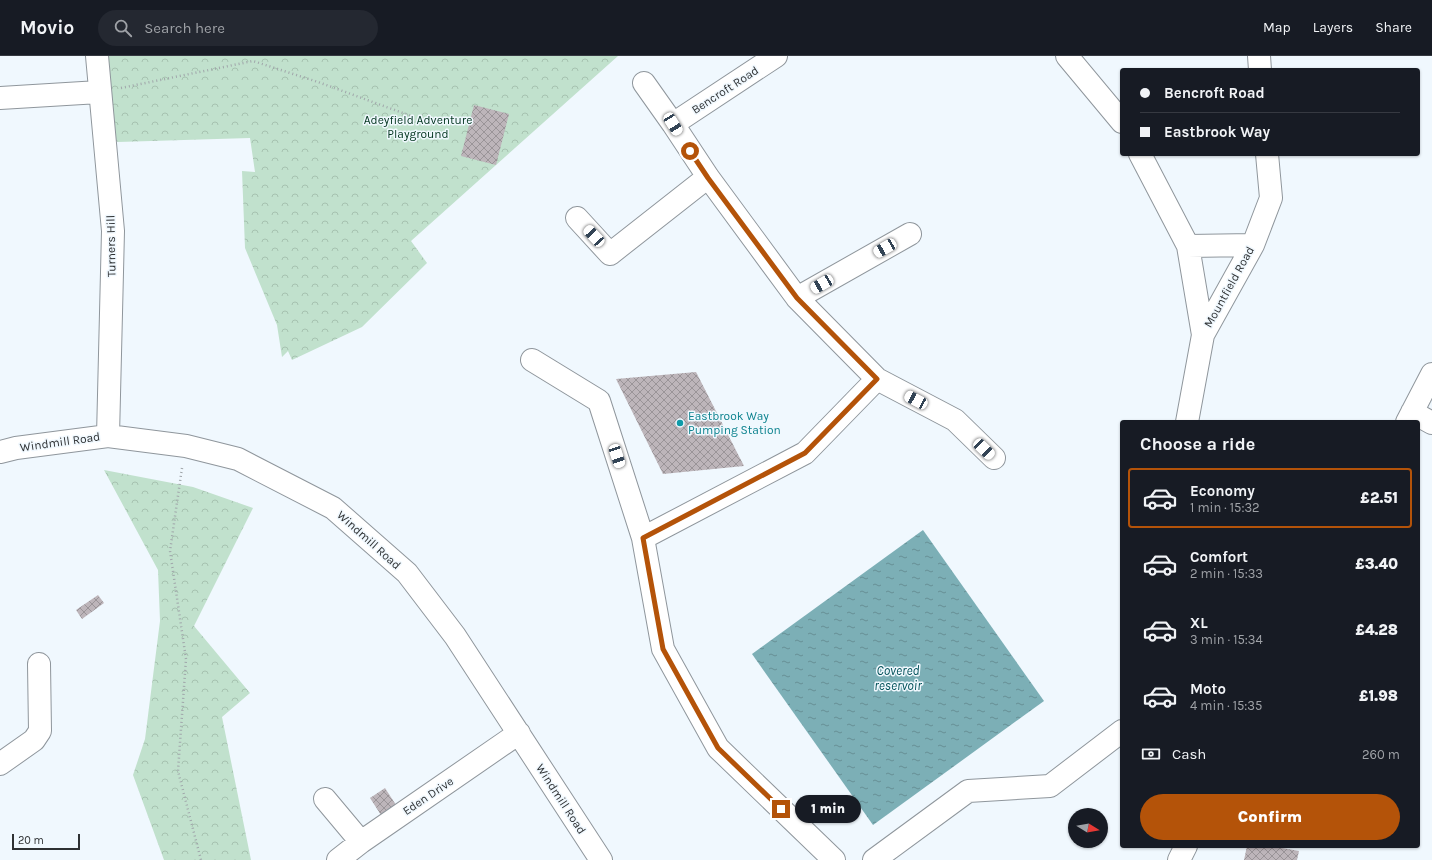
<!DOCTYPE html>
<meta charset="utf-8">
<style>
:root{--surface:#171b24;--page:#242831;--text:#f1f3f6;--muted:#9ea1a6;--line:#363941;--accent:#b45309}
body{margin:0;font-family:Karla,sans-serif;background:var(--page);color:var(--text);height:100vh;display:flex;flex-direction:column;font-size:15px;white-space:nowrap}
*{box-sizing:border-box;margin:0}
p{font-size:13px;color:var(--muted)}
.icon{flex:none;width:22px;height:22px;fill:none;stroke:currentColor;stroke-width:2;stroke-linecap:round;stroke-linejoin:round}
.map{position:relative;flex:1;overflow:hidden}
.side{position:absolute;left:1120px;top:364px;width:300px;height:428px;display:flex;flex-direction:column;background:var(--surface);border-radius:4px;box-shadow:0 1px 3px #0004}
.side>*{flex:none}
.guide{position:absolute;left:1120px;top:12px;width:300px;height:88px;border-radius:4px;box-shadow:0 1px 3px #0004;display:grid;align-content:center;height:88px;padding:0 20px;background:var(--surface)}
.needle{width:26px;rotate:101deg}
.controls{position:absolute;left:1068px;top:752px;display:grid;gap:8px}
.controls a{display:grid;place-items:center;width:40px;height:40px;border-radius:50%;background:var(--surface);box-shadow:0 1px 3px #0004;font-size:20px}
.scale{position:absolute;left:12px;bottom:10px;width:68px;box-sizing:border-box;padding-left:4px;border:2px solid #2e3133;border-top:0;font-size:11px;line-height:14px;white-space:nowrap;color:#2e3133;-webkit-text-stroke:3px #f0f8fe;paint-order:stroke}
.end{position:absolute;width:18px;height:18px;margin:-9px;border:5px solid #b45309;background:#fff;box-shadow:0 0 0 2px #fff}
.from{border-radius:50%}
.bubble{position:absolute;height:28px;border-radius:14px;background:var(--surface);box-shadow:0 1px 3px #0004;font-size:13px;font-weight:800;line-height:28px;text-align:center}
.car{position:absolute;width:12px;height:24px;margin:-12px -6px;border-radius:5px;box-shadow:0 0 3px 1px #0007;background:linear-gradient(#fff 24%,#345 0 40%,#fff 0 76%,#345 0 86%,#fff 0)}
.guide b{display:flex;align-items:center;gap:14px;height:38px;font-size:15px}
.guide b+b{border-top:1px solid var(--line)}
.guide i{width:10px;height:10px;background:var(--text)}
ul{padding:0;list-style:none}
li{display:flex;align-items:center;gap:12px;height:60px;margin:0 8px 6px;padding:0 12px;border:2px solid transparent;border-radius:4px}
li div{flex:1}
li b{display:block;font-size:15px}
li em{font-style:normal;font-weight:800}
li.active{border-color:var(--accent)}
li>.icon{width:36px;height:36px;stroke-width:1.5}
h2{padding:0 20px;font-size:18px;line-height:48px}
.pay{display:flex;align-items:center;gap:10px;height:44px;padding:0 20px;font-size:15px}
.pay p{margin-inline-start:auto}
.button{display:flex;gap:8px;margin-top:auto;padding:8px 20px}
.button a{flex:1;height:46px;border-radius:24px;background:var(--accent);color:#fff;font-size:16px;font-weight:800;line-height:46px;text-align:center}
header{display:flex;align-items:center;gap:24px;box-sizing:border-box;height:56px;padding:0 20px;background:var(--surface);border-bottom:1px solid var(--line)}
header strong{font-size:19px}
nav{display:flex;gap:22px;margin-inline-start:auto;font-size:14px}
.search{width:280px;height:36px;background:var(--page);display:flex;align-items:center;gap:10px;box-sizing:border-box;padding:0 14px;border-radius:22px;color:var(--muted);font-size:15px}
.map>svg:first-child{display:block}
</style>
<header>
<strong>Movio</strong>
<div class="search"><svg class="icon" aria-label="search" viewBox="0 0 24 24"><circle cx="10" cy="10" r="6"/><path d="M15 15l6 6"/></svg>Search here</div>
<nav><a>Map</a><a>Layers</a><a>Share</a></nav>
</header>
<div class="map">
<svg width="1432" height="804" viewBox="0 0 1432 804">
<defs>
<pattern id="forest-crowns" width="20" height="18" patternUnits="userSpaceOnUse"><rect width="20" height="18" fill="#c1e1cd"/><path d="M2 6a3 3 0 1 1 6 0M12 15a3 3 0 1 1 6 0" fill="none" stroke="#a6c2b0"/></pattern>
<pattern id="water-ripples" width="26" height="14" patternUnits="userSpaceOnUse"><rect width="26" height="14" fill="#7cafb6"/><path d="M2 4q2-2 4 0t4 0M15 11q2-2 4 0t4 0" fill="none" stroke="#668f95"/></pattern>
<pattern id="building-cross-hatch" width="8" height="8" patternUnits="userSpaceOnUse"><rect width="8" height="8" fill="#bdb5ba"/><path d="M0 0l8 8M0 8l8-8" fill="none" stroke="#9a9498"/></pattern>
</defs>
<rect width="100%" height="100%" fill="#f0f8fe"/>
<path fill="url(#forest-crowns)" d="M 107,0 L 618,0 L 411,185 L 427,207 L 362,271 L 292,304 L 288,295 L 282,301 L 277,269 L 245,192 L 242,115 L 255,116 L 250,82 L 118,86 L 108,79 Z
M 104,414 L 193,431 L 253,452 L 194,570 L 250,637 L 222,661 L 251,804 L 164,804 L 133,719 L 145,683 L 160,565 L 158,514 Z"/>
<path fill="url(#water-ripples)" d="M 923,474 L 1044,645 L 873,769 L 752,598 Z"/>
<path fill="url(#building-cross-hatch)" d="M 474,49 L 509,58 L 496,109 L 461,100 Z
M 696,316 L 744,410 L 663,418 L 616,323 Z
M 98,539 L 104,547 L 82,563 L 76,554 Z
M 385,732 L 396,749 L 381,759 L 370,742 Z
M 1247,790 L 1271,790 L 1299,795 L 1297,804 L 1244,804 Z"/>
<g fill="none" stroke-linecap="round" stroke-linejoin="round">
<g stroke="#8f969c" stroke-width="24">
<path id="minor" d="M 97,0 L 113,175 L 108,380
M 1067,0 L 1122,66
M 1259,0 L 1260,14
M 644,27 L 673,68 L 708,121 L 797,242 L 877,323 L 955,364 L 994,402
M 0,42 L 99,36
M 673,68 L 776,0
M 1140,98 L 1188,190 L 1203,279
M 577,162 L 610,198 L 708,121
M 1188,190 L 1253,189
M 797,242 L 910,178
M 532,304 L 599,345 L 643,482 L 663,593 L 718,692 L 834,804
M 1412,356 L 1432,367
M 1187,366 L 1203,279 L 1253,189 L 1271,142 L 1267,98
M 1407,366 L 1432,318
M 0,396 L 16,392 L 108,380 L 186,390 L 238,403 L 333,452 L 407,517 L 455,580 L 601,804
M 643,482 L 805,397 L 877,323
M 0,708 L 34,684 L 40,675 L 39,608
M 325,743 L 361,786
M 338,804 L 361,786 L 519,677
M 874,804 L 968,735 L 1050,730 L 1122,675
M 1179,804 L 1186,790"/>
</g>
<path stroke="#a0a6aa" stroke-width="2.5" stroke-dasharray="1 3" stroke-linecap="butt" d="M 121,32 L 253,5 L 318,26 L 411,60
M 182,412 L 170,495 L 186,603 L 178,715 L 201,804"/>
<use href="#minor" stroke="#fff" stroke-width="22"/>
</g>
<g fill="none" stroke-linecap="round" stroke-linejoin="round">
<path stroke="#b45309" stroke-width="5" d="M 690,95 L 708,122 L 797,242 L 877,323 L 805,397 L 643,482 L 663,593 L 718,692 L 781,753"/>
</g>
<circle fill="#0f9aa8" stroke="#f0f8fe" stroke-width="1.5" cx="680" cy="367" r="4"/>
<g text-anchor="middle" stroke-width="3" stroke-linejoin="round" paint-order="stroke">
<g font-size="12" fill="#2e3133" stroke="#f0f8fe">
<text transform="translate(725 34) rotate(-33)" y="4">Bencroft Road</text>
<text transform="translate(111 190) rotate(-91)" y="4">Turners Hill</text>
<text transform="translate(1229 231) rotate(-61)" y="4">Mountfield Road</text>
<text transform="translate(60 386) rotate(-8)" y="4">Windmill Road</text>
<text transform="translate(369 484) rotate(42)" y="4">Windmill Road</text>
<text transform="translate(428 740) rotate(-34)" y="4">Eden Drive</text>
<text transform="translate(561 743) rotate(57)" y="4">Windmill Road</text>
</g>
<g font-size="12" fill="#00341d" stroke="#f0f8fe">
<text x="418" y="68">Adeyfield Adventure<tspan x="418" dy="14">Playground</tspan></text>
</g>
<g font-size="12" fill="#0d838f" stroke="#f0f8fe" text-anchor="start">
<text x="688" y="364">Eastbrook Way<tspan x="688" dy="14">Pumping Station</tspan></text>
</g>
<g font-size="13" font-style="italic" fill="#005058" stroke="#f0f8fe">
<text x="898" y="619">Covered<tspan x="898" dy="15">reservoir</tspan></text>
</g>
</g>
</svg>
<div class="controls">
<a><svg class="needle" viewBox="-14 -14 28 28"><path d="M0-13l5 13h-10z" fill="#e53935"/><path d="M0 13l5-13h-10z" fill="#9ea1a6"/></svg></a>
</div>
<div class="scale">20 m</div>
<i class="end from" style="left:690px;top:95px"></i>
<i class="end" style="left:781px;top:753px"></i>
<div class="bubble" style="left:795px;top:739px;width:66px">1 min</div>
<i class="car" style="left:673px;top:68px;rotate:148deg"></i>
<i class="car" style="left:594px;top:180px;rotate:317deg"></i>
<i class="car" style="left:885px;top:192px;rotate:240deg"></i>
<i class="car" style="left:822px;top:228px;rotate:240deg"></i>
<i class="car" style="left:916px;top:344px;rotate:298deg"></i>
<i class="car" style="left:984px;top:393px;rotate:134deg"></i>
<i class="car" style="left:617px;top:400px;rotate:162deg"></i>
<div class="guide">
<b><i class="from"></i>Bencroft Road</b>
<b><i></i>Eastbrook Way</b>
</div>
<section class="side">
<h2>Choose a ride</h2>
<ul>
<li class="active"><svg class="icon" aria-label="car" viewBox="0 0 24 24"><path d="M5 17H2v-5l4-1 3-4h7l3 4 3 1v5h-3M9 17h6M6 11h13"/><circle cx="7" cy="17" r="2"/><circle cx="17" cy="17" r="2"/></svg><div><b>Economy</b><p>1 min · 15:32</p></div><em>£2.51</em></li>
<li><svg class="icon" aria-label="car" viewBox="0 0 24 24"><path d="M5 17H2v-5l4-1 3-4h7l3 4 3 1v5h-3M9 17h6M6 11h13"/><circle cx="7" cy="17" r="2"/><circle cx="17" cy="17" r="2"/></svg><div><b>Comfort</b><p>2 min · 15:33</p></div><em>£3.40</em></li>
<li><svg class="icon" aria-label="car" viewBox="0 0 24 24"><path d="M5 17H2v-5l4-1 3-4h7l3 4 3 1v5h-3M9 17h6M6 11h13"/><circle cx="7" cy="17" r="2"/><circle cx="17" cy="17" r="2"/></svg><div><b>XL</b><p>3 min · 15:34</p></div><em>£4.28</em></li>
<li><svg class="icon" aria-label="car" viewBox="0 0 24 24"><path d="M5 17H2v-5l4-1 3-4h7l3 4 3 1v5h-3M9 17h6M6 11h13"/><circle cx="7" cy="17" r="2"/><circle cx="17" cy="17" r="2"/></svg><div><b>Moto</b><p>4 min · 15:35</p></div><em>£1.98</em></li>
</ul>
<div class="pay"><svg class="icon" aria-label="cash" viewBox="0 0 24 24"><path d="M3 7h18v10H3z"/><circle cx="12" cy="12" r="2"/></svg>Cash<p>260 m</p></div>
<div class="button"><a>Confirm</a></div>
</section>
</div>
